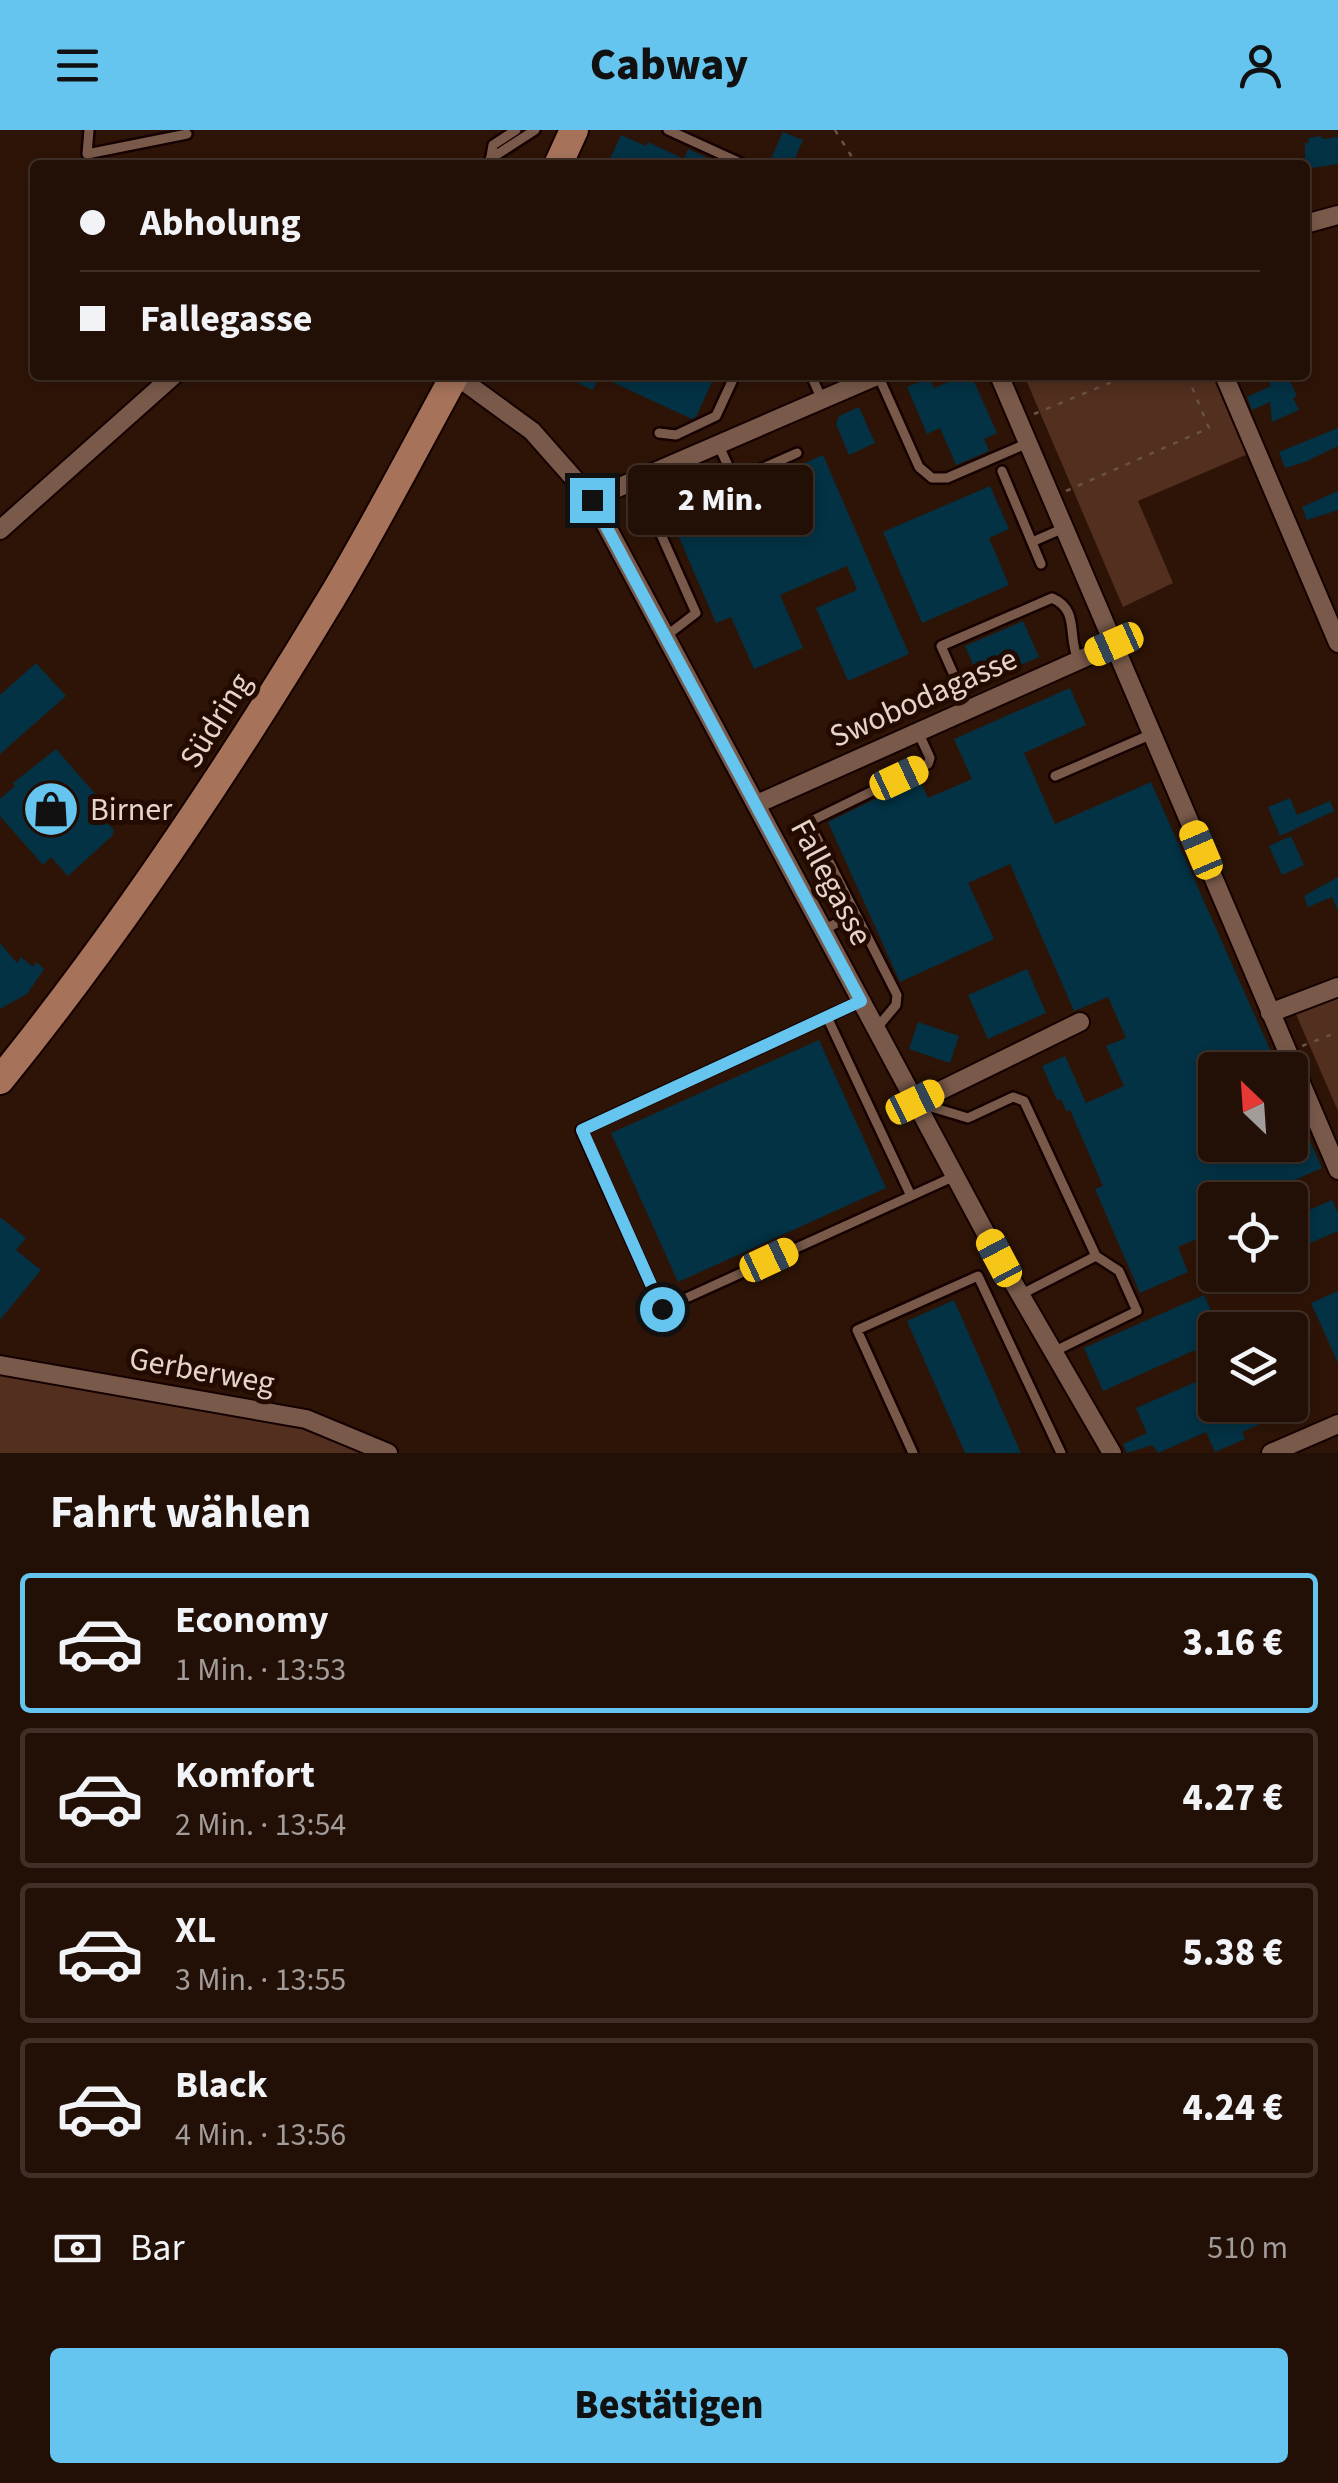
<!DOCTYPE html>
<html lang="de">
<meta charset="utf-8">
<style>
:root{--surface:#220f05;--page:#2a180f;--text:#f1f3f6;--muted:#a29c9a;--line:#3f2f27;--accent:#65c5ee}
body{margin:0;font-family:"Source Sans 3",sans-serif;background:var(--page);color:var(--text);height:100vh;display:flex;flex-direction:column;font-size:38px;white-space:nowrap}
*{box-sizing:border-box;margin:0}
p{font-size:32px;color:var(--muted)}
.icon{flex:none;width:55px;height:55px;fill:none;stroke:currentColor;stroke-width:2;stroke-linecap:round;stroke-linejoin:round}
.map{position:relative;height:1323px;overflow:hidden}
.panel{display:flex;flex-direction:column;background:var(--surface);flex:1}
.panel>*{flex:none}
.top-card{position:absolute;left:30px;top:30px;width:1280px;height:220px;border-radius:10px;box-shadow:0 5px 15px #0003,0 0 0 2px var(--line);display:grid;align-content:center;height:220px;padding:0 50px;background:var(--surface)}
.needle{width:65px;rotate:335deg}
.fabs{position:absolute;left:1198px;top:922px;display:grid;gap:20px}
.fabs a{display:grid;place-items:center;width:110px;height:110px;border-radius:10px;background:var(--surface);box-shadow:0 5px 15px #0003,0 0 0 2px var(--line);font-size:50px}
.end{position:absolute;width:45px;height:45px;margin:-22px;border:12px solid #65c5ee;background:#111;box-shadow:0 0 0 5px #111}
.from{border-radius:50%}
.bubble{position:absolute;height:70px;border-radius:10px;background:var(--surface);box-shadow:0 5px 15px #0003,0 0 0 2px var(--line);font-size:32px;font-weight:800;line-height:70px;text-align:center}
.car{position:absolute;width:30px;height:60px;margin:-30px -15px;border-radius:12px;box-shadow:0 0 8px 2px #0007;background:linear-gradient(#f5c518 24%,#345 0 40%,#f5c518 0 76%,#345 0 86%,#f5c518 0)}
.top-card b{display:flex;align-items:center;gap:35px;height:95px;font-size:38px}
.top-card b+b{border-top:2px solid var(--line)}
.top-card i{width:25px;height:25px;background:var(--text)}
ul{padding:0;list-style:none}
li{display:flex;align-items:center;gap:30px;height:140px;margin:0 20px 15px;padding:0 30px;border:5px solid var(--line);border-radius:10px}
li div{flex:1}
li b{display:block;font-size:38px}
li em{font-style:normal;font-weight:800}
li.selected{border-color:var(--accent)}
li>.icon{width:90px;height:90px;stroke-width:1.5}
h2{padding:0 50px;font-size:45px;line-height:120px}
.pay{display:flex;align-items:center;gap:25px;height:110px;padding:0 50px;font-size:38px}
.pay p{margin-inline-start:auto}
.button{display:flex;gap:20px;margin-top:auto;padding:20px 50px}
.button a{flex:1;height:115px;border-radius:10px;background:var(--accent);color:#111;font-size:40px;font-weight:800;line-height:115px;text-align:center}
header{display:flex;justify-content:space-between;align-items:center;height:130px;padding:0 50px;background:var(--accent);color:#111;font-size:45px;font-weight:800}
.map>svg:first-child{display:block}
</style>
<header><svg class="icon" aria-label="menu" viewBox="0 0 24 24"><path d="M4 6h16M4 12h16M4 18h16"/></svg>Cabway<svg class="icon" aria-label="person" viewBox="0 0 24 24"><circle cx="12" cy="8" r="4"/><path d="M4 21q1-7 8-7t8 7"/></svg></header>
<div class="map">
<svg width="1338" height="1323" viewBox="0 0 1338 1323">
<rect width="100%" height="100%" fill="#2e1407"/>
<path fill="#522f1e" d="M 1024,245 L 1217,245 L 1250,323 L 1138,371 L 1173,453 L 1123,477 Z
M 1338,865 L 1338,981 L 1295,882 Z
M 0,1242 L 307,1296 L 364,1323 L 0,1323 Z"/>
<path fill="#033244" d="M 783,2 L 803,10 L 792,35 L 768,35 Z
M 621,5 L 646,16 L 648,12 L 684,29 L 688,19 L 723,35 L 607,35 Z
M 1321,6 L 1322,9 L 1338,7 L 1338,34 L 1305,39 L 1305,13 L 1309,13 L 1308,8 Z
M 560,245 L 715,245 L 696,287 L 692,289 L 599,246 L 593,260 Z
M 965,245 L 971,245 L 997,303 L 984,309 L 989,321 L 956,335 L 940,298 L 927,304 L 907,257 L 929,248 L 934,258 Z
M 1266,245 L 1287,245 L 1297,266 L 1293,268 L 1299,280 L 1272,292 L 1270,272 L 1252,280 L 1247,267 L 1271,256 Z
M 859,277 L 875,313 L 849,325 L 836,294 L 839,286 Z
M 1338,298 L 1338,316 L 1305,332 L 1285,338 L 1279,322 Z
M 823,325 L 909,524 L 848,551 L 816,478 L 857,460 L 847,436 L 780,465 L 803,518 L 754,539 L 731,487 L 716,493 L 672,391 Z
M 990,356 L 1009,399 L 989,408 L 1009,455 L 922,493 L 883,402 Z
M 1338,361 L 1338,380 L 1307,390 L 1302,377 Z
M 1023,491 L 1039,527 L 981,552 L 965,516 Z
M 36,533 L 66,566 L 0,624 L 0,565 Z
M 1070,558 L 1086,595 L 1024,623 L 1055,694 L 1151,652 L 1279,940 L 1215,940 L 1215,1015 L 1290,1015 L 1290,966 L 1322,1038 L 1249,1070 L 1215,1070 L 1215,1085 L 1207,1089 L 1213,1102 L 1178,1117 L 1188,1142 L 1140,1163 L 1095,1059 L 1103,1056 L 1070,980 L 1066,981 L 1061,969 L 1057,970 L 1042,936 L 1065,926 L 1086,973 L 1124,956 L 1106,916 L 1126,908 L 1108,867 L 1074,881 L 1010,734 L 968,753 L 994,809 L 900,852 L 828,692 L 919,648 L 928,668 L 972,649 L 954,609 Z
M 56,619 L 106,676 L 98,683 L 114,700 L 112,706 L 68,746 L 51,727 L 43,735 L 0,686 L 0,669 L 15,656 L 13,653 Z
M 1290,668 L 1297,685 L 1330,671 L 1334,681 L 1280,706 L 1268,677 Z
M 1291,706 L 1304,735 L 1282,745 L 1269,716 Z
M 1338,747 L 1338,781 L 1332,767 L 1308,777 L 1304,766 Z
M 0,813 L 17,833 L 21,827 L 33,837 L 36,832 L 44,839 L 27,864 L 0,879 Z
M 1027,839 L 1046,883 L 988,909 L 968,865 Z
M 918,892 L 959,906 L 950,933 L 909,919 Z
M 819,910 L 886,1058 L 678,1152 L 611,1003 Z
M 1332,1070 L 1338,1083 L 1338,1101 L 1290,1122 L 1290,1088 Z
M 0,1087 L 26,1108 L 16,1120 L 41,1140 L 0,1190 Z
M 1338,1161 L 1338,1233 L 1311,1173 Z
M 1204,1165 L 1220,1200 L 1215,1200 L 1215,1275 L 1303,1275 L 1242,1302 L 1245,1309 L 1215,1322 L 1206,1302 L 1158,1323 L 1152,1315 L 1127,1323 L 1123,1314 L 1147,1303 L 1136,1278 L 1207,1247 L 1195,1220 L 1103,1261 L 1084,1218 Z
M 954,1170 L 1021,1323 L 965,1323 L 907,1191 Z"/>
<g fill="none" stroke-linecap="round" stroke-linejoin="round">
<g stroke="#150100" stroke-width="14">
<path id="lane" d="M 89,0 L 87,24 L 187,4
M 668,0 L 745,35
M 490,29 L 535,0
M 490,32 L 493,15 L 516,0
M 811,245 L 822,270
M 878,245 L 919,337 L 932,348 L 947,348 L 1028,313
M 659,303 L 676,305 L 716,286 L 735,245
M 718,314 L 735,351
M 1002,341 L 1041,434
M 1032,412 L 1064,398
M 666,506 L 696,483 L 655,391 L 657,385 L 797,323
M 969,579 L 941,516 L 1052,468 C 1080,480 1067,506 1078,529
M 1055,646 L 1152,604
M 823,800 L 855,784
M 861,871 L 581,1000 L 662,1179 L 955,1046
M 827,887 L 911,1066
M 876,899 L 896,875 L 897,865 L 809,692 L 928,634 L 930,628 L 918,602
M 918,973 L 968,988 L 1013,967 L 1024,971 L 1096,1126 L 1119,1141 L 1137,1181 L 1053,1222
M 1020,1165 L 1096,1126
M 913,1323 L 857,1200 L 978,1146 L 1061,1323"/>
</g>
<g stroke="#150100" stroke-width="22">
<path id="street" d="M 1305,94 L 1338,85
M 455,245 L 532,301 L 592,369 L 999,1128 L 1112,1323
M 999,245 L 1338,1040
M 1224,245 L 1338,513
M 592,369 L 879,245
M 0,400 L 174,245
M 757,674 L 1113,515
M 1270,883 L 1338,857
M 915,973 L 1080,892
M 0,1235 L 306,1289 L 388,1323
M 1271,1323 L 1338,1294"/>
</g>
<g stroke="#150100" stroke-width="32">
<path id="primary" d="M 558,35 L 574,0
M 0,950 C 124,797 233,632 334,464 C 377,392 415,318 455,245"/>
</g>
<path stroke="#695246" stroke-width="2.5" stroke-dasharray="5 8" stroke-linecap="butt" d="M 835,0 L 857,35
M 1034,284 L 1129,245
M 1066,361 L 1209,298 L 1187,245
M 1302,916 L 1338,902"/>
<use href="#lane" stroke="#795a4a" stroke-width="9"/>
<use href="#street" stroke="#795a4a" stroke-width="18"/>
<use href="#primary" stroke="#a6735a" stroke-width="28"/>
</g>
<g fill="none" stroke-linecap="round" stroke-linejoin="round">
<path stroke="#65c5ee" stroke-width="12" d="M 592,370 L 861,871 L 582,1000 L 662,1179"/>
</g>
<defs>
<g id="shop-disc" transform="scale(2.875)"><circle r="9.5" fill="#65c5ee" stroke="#240b01"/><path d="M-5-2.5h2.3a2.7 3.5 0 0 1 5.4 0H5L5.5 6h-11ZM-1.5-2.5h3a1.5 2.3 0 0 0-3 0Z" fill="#111"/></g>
</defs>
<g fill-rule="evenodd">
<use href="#shop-disc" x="51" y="679"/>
</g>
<g text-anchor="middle" stroke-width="10" stroke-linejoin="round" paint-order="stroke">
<g font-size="32" fill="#e6d4cb" stroke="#240b01">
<text transform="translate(923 567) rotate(-24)" y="11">Swobodagasse</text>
<text transform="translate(215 590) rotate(-58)" y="11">Südring</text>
<text transform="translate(832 752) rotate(62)" y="11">Fallegasse</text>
<text transform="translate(202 1240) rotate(10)" y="11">Gerberweg</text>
</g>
<g font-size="32" fill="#e6d4cb" stroke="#240b01" text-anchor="start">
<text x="90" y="690">Birner</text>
</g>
</g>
</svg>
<div class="fabs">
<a><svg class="needle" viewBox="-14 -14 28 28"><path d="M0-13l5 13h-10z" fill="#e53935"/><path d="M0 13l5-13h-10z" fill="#a29c9a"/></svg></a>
<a><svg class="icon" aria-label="locate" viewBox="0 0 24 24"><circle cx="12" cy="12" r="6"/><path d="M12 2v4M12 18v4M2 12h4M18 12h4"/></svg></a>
<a><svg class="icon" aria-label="layers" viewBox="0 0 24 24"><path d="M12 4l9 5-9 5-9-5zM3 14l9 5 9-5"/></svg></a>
</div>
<i class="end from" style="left:662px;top:1179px"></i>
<i class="end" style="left:592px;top:370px"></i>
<div class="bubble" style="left:628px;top:335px;width:185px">2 Min.</div>
<i class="car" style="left:1114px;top:514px;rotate:246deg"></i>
<i class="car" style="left:899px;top:648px;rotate:65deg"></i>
<i class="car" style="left:1201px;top:720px;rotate:337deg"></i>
<i class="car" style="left:915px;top:972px;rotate:64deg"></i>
<i class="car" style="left:999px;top:1128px;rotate:332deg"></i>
<i class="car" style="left:769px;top:1130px;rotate:65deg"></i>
<div class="top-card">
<b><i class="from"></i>Abholung</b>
<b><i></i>Fallegasse</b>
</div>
</div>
<section class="panel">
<h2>Fahrt wählen</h2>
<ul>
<li class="selected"><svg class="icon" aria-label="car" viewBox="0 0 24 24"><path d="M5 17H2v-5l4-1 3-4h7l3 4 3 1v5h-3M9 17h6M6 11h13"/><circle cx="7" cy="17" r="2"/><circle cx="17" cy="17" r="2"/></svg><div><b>Economy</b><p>1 Min. · 13:53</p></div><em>3.16 €</em></li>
<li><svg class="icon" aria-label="car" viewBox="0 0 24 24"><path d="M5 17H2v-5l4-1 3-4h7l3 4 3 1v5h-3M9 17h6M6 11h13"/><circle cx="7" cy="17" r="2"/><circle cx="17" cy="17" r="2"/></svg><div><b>Komfort</b><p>2 Min. · 13:54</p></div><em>4.27 €</em></li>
<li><svg class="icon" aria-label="car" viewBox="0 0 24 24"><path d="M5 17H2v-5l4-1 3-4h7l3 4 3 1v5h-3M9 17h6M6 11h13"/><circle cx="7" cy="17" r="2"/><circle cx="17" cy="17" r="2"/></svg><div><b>XL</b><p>3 Min. · 13:55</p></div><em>5.38 €</em></li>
<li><svg class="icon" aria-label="car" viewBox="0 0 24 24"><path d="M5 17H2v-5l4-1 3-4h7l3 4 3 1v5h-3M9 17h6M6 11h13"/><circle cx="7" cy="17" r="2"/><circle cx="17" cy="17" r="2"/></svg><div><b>Black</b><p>4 Min. · 13:56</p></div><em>4.24 €</em></li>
</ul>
<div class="pay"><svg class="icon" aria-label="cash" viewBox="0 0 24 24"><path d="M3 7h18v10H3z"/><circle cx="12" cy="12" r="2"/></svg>Bar<p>510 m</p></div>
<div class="button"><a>Bestätigen</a></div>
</section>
